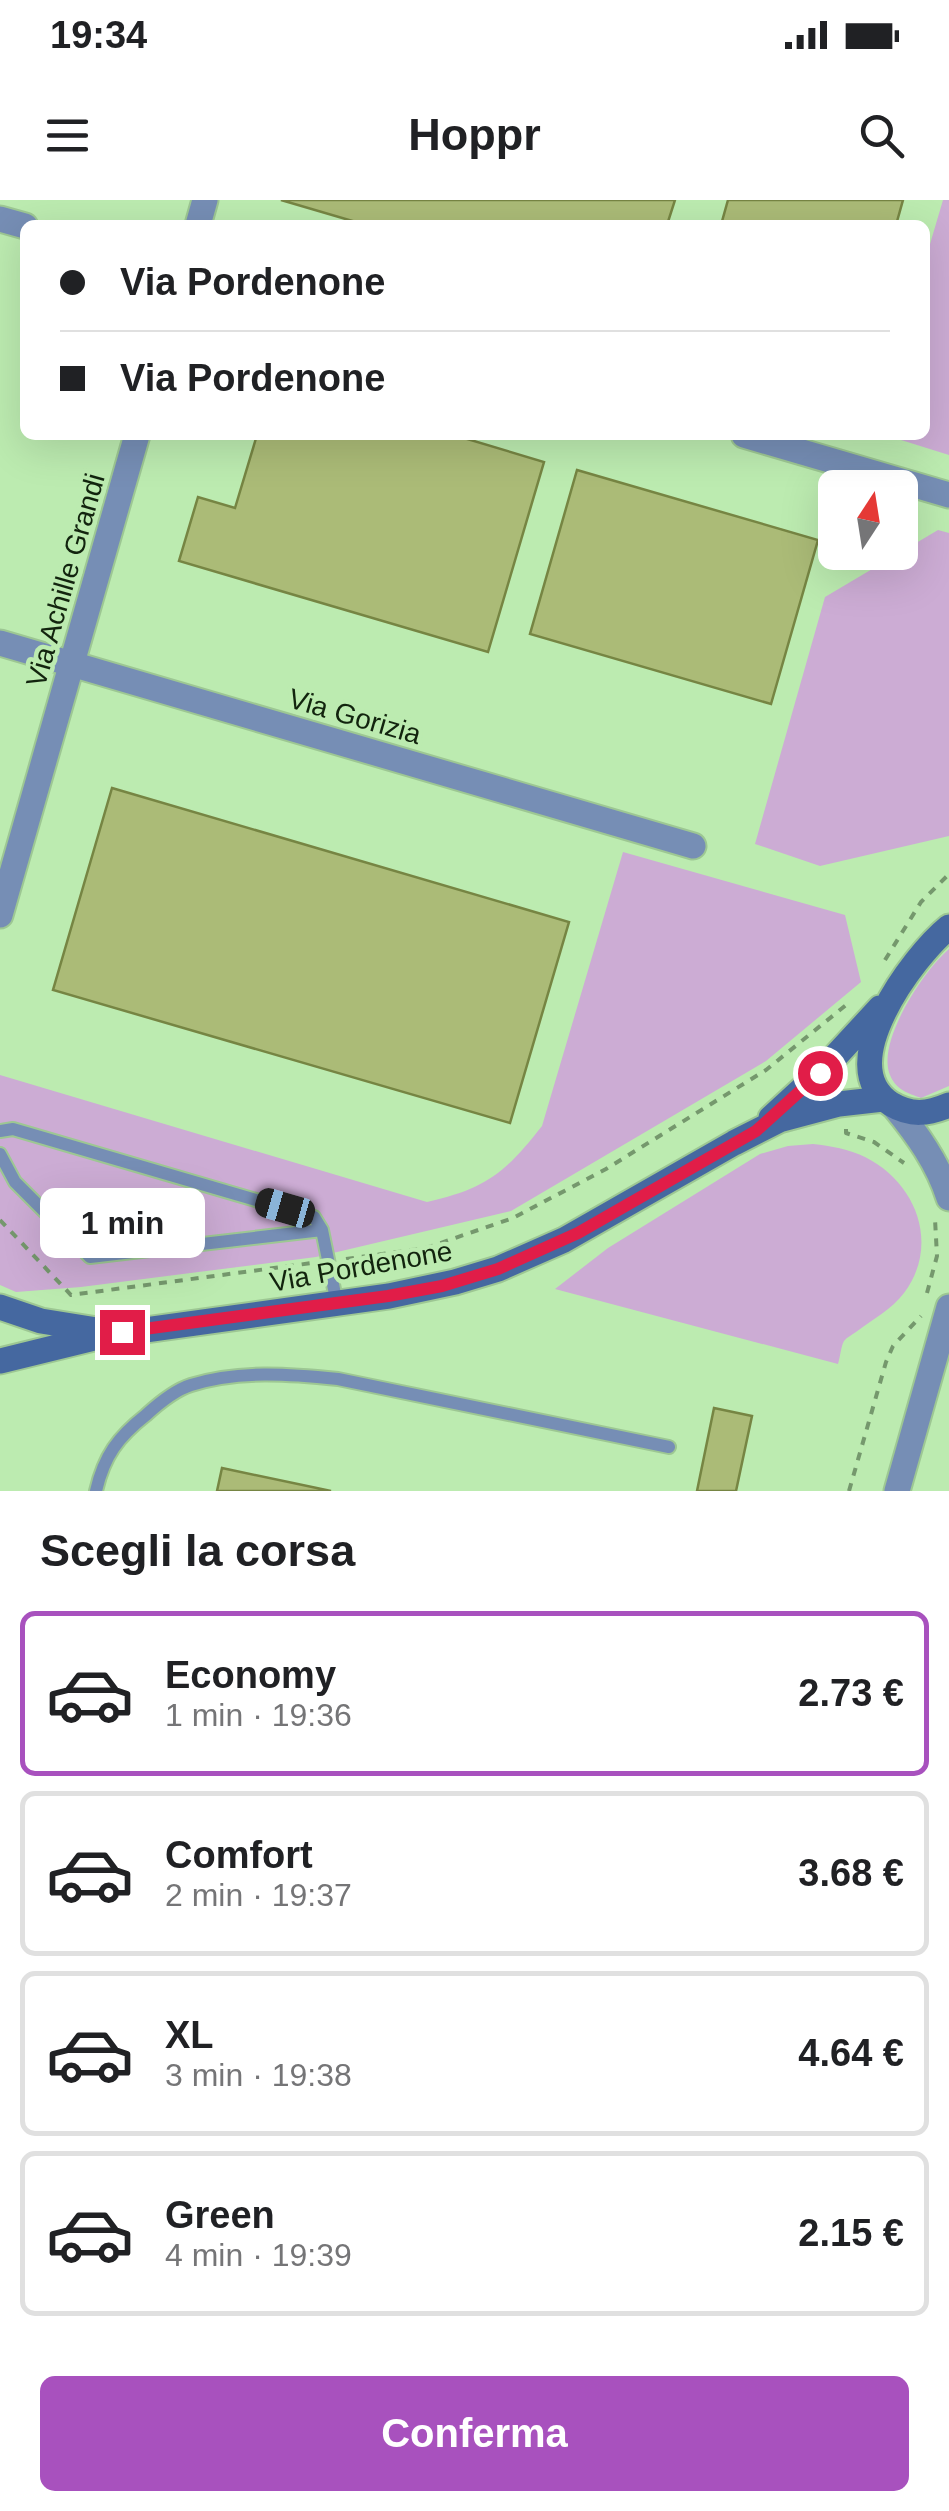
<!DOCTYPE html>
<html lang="it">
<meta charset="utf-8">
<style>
:root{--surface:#fff;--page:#f2f2f2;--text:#202124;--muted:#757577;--line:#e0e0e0;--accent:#a851be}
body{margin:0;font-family:Arial,sans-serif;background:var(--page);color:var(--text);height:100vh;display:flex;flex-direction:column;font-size:38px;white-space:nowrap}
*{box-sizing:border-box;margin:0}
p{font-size:32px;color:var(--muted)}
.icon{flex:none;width:55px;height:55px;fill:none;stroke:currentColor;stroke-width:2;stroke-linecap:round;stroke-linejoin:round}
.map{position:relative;height:1291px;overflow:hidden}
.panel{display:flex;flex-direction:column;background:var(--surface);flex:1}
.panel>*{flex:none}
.top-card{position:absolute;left:20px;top:20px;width:910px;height:220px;border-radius:15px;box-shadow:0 10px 40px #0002;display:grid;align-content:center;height:220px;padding:0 40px;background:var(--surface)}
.needle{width:65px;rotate:12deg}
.fabs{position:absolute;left:818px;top:270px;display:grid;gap:20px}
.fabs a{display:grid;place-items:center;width:100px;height:100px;border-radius:15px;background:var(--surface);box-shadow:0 10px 40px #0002;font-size:50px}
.end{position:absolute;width:45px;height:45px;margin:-22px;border:12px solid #e11d48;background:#fff;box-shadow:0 0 0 5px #fff}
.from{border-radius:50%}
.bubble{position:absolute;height:70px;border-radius:15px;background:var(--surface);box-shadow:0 10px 40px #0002;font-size:32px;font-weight:700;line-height:70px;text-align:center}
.car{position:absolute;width:30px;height:60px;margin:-30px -15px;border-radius:12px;box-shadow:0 0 8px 2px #0007;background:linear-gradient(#222 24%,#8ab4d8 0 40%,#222 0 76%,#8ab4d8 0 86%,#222 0)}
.top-card b{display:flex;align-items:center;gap:35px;height:95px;font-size:38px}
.top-card b+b{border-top:2px solid var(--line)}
.top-card i{width:25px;height:25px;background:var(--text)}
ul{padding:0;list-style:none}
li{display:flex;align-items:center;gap:30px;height:165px;margin:0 20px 15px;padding:0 20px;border:5px solid var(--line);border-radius:15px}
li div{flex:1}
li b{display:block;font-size:38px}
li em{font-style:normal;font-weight:700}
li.active{border-color:var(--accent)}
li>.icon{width:90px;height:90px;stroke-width:1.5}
h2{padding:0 40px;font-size:45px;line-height:120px}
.cta{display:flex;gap:20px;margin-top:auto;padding:20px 40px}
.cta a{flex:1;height:115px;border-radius:15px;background:var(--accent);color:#fff;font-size:40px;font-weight:700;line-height:115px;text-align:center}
.status{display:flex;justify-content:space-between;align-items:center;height:70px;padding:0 50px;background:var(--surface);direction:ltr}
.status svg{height:28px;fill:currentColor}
header{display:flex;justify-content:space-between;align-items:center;height:130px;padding:0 40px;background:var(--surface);font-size:45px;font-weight:700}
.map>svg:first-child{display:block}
</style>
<div class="status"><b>19:34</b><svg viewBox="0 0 49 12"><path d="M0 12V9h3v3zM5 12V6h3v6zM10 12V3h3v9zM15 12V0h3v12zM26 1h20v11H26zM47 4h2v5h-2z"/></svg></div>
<header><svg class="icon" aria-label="menu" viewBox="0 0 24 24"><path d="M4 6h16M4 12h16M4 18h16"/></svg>Hoppr<svg class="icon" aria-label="search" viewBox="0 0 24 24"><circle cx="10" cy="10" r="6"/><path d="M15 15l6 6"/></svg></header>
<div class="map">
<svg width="949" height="1291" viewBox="0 0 949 1291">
<rect width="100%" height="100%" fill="#bcebb0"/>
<path fill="#ccacd4" d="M 943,0 L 949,0 L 949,255 L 885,235 L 925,235 L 925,61 Z
M 938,330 L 949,333 L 949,636 L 820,666 L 755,644 L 825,397 Z
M 623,652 L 845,715 L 861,782 L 766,861 L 511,1011 L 316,1057 L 81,1087 L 16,1092 L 0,1085 L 0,875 L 427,1002 C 486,989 505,973 542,926 Z
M 949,749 L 949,886 L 921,898 C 908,893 896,890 890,875 C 876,842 924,770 949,749 Z
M 813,944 C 831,946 849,949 865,957 C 917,983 940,1045 904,1093 C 892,1109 872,1120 856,1132 C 852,1135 847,1137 844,1141 C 841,1146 840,1158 838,1164 L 555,1089 L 608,1048 L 760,954 L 788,946 Z"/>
<path fill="#abbb77" stroke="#768543" stroke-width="2.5" d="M 281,0 L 675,0 L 667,25 L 366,25 Z
M 728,0 L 903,0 L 896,25 L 721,25 Z
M 257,235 L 454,235 L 544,262 L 488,452 L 179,361 L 198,297 L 235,308 Z
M 577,270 L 818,340 L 771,504 L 530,434 Z
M 112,588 L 569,722 L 510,923 L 53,790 Z
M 714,1208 L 752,1216 L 736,1291 L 697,1291 Z
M 222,1268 L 331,1291 L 217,1291 Z"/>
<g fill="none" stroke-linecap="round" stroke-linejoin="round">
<g stroke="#9dc793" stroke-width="16">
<path id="lane" d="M 0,931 L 13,929 L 314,1017 L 322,1030 L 337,1104
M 0,954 L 15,982 L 90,1057 L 322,1030
M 96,1291 C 104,1256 118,1237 146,1215 C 158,1204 175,1190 191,1185 C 238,1170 290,1174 338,1179 L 669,1247"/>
</g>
<g stroke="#9dc793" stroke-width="29">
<path id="street" d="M 0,19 L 25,26
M 198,25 L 205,0
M 744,235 L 949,295
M 0,443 L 693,646
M 0,715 L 137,235
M 894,906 C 917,934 938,963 949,998
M 897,1291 L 949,1107"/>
</g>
<g stroke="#9dc793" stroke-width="29">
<path id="secondary" d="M 949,727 C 913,756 831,866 891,904 C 911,916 928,914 949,905
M 771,918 L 820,873 L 880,808
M 0,1107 L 41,1121 L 97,1130
M 0,1161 L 102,1136 L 389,1096 L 455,1082 L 498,1069 L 564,1040 L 734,943 L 779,920 L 839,904 L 883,899"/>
</g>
<path stroke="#75986d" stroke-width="4" stroke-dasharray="8 8" stroke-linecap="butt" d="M 885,760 L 921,702 L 947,676
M 846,929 L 846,933 L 874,942 L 904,963
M 0,1020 L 71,1095 L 312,1063
M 346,1059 L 426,1048 L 513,1018 L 606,969 L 766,870 L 851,801
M 927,1093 L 937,1056 L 935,1019
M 849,1291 L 886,1162 L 893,1146 L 921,1116"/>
<use href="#lane" stroke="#768eb5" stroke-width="12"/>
<use href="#street" stroke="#768eb5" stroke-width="25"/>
<use href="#secondary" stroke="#4568a0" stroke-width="25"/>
</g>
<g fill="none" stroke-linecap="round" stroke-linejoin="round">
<path stroke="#e11d48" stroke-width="12" d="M 122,1132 L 388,1096 L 442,1086 L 498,1069 L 578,1033 L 756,931 L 820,873"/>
</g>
<g text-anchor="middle" stroke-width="9" stroke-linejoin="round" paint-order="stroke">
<g font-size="28" fill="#12240e" stroke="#bcebb0">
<text transform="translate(65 380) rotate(-74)" y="10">Via Achille Grandi</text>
<text transform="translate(355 516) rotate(16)" y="10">Via Gorizia</text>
<text transform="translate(361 1066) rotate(-10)" y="10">Via Pordenone</text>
</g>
</g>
</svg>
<div class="fabs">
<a><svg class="needle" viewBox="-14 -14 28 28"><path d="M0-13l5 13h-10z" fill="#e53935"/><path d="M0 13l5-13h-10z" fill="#757577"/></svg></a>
</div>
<i class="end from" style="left:820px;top:873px"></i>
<i class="end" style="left:122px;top:1132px"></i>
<div class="bubble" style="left:40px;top:988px;width:165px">1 min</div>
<i class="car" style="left:285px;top:1008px;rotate:286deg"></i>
<div class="top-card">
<b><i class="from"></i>Via Pordenone</b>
<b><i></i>Via Pordenone</b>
</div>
</div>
<section class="panel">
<h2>Scegli la corsa</h2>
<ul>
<li class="active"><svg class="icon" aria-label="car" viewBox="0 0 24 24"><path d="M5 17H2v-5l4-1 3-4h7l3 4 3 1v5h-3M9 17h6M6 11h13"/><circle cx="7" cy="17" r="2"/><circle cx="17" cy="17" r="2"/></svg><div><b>Economy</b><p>1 min · 19:36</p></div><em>2.73 €</em></li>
<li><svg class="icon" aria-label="car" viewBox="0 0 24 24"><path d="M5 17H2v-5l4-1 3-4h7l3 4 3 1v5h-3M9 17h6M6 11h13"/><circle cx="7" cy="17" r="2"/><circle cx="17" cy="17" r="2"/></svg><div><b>Comfort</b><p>2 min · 19:37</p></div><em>3.68 €</em></li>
<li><svg class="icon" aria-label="car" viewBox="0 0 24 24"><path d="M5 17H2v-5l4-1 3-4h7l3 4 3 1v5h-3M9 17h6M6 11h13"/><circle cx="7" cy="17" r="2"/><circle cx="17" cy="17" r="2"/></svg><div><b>XL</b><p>3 min · 19:38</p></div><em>4.64 €</em></li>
<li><svg class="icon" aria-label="car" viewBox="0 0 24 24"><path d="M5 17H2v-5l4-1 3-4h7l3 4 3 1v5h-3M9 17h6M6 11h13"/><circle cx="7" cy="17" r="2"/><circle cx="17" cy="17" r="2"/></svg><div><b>Green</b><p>4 min · 19:39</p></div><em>2.15 €</em></li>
</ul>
<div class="cta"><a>Conferma</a></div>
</section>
